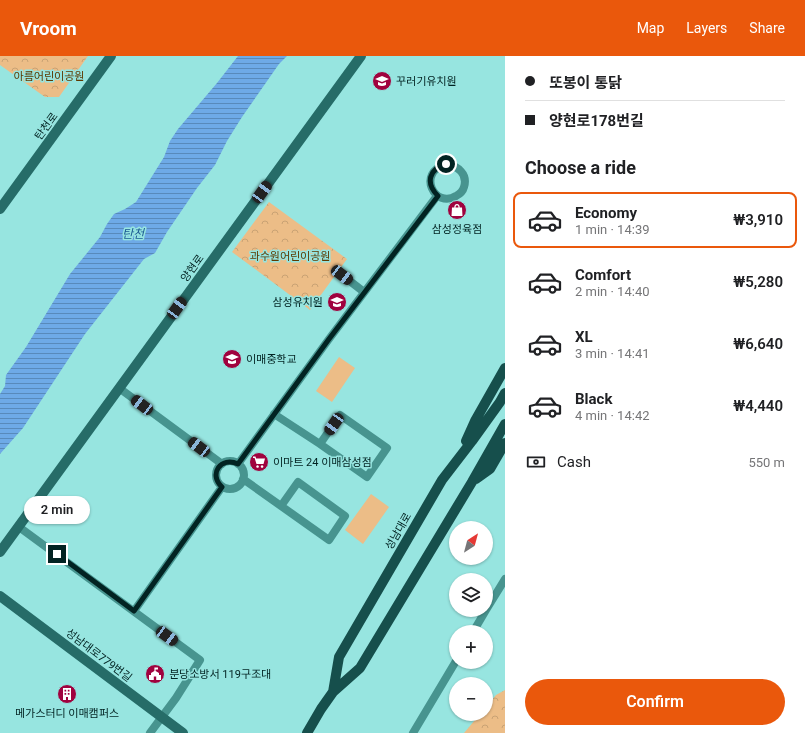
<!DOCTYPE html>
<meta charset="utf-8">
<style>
:root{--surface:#fff;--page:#f6f6f6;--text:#202124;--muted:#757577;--line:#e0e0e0;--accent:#ea580c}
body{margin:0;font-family:Roboto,"Noto Sans KR",sans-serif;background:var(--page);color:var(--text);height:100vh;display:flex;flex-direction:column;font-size:15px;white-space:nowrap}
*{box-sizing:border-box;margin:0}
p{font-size:13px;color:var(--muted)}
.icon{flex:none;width:22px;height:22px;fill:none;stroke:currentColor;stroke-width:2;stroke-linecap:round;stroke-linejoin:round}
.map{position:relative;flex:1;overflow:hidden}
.drawer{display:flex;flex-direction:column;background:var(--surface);width:300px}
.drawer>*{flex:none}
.hud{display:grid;align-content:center;height:88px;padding:0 20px;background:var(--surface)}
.needle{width:26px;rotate:36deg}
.fabs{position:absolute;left:449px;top:465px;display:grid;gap:8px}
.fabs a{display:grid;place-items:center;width:44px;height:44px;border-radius:50%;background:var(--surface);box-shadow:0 1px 3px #0004;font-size:20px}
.end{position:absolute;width:18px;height:18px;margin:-9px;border:5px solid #022322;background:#fff;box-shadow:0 0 0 2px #fff}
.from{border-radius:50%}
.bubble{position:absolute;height:28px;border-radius:14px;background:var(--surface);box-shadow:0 1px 3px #0004;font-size:13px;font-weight:600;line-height:28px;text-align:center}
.car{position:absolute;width:12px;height:24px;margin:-12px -6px;border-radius:5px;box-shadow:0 0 3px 1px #0007;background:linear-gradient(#222 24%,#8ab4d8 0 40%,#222 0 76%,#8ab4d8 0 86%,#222 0)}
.hud b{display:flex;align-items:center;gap:14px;height:38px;font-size:15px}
.hud b+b{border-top:1px solid var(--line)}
.hud i{width:10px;height:10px;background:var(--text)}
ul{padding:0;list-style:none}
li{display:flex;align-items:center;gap:12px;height:56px;margin:0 8px 6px;padding:0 12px;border:2px solid transparent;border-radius:8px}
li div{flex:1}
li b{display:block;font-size:15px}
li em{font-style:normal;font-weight:600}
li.on{border-color:var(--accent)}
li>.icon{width:36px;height:36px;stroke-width:1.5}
h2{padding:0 20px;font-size:18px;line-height:48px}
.pay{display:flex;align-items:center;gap:10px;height:44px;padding:0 20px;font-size:15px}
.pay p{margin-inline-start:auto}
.cta{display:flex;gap:8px;margin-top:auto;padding:8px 20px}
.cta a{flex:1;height:46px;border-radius:24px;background:var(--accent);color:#fff;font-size:16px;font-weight:600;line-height:46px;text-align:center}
header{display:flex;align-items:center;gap:24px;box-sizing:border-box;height:56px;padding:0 20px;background:var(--accent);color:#fff}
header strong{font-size:19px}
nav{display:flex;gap:22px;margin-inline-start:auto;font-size:14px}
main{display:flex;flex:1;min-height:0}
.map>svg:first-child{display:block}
</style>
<header>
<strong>Vroom</strong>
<nav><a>Map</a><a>Layers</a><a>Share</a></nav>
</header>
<main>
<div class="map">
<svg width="505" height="677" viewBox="0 0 505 677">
<defs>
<pattern id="forest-crowns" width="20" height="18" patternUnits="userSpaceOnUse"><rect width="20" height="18" fill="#ecbd87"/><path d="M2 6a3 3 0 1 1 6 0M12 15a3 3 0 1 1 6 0" fill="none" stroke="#c9a274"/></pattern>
<pattern id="water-rules" width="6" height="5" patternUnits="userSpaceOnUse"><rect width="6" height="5" fill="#6eaae7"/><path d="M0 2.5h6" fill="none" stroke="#588abb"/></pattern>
</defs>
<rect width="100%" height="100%" fill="#97e5e0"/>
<path fill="#ecbd87" d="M 339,301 L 355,312 L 332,346 L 316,335 Z
M 371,438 L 389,451 L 363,488 L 345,474 Z"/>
<path fill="url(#forest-crowns)" d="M 0,0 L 88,0 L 59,41 L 45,41 L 0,9 Z
M 269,146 L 347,203 L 310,254 L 232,196 Z
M 505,634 L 505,677 L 464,677 L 480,658 L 486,658 L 486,651 L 496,639 Z"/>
<path fill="url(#water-rules)" d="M 238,0 L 287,0 L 279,8 L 242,61 L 227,85 L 215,109 L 197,132 L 167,176 L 155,197 L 144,203 L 85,278 L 23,372 L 0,398 L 0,338 L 5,330 L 6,319 L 26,291 L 70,218 L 100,181 L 107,168 L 114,158 L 125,153 L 136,146 L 164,101 L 170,85 L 178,73 L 217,27 Z"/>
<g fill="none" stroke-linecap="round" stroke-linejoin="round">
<path stroke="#47948f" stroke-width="8" d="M 446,108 C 458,110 468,118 464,131 C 463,135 460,138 456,140 C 435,153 416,117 446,108 Z
M 342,219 L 364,236
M 119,332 L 222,408
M 274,358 L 320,388 L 367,421 L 387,392 L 340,359 L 320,388
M216 419a14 14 0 1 1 28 0a14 14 0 1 1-28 0Z
M 238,408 L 329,283 L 437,140
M 243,423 L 329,484 L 345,460 L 298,426 L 281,450
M 19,471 L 200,604 L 176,642 L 150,677
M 486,554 L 505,523
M 134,555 L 222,431
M 473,576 L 486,554
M 413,677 L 456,605"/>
<path stroke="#266c68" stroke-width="10" d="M 0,153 L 111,0
M 0,496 L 361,0
M 0,540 L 183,677"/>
<path stroke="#164f4c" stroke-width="10" d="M 466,385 L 475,365 L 505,312
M 476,423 L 490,413 L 505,387
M 333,636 L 339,601 L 442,424 L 472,385 L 500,346 L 505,337
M 307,677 L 321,653 L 333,636 L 360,612 L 472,426 L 505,368"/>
</g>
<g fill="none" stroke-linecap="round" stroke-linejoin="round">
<path stroke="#022322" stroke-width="5" d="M 57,498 L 134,555 L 222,431 C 208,418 221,400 238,408 L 329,283 L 438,140 C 425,127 429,113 446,108"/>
</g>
<defs>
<g id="school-disc" transform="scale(1)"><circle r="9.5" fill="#a0023e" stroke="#97e5e0"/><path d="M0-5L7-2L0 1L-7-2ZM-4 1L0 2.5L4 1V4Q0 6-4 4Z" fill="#fff"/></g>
<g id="shop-disc" transform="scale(1)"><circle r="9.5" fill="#a0023e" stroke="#97e5e0"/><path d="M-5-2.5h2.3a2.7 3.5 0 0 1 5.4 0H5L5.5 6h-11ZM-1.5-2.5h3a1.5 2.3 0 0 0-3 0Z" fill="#fff"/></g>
<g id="supermarket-disc" transform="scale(1)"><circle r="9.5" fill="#a0023e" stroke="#97e5e0"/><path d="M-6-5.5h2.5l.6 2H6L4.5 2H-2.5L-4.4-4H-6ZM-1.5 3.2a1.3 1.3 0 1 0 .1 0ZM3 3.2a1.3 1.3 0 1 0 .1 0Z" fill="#fff"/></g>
<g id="civic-disc" transform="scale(1)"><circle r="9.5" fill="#a0023e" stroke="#97e5e0"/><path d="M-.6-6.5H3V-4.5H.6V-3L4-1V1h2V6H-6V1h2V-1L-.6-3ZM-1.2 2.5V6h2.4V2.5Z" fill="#fff"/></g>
<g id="building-disc" transform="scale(1)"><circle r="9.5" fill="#a0023e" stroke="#97e5e0"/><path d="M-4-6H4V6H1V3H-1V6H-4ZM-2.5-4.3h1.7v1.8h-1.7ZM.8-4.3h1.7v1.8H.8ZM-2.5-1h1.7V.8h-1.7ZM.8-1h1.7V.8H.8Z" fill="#fff"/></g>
</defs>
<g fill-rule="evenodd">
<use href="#school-disc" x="382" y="25"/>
<use href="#shop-disc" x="457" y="154"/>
<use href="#school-disc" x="337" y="246"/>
<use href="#school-disc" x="232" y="303"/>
<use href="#supermarket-disc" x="259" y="406"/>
<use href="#civic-disc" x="155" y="618"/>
<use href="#building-disc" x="67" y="638"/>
</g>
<g text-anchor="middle" stroke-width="3" stroke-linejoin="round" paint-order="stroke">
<g font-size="11" fill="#5e3900" stroke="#97e5e0">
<text x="49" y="24">아름어린이공원</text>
<text x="290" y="204">과수원어린이공원</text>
</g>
<g font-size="11" fill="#022322" stroke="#97e5e0" text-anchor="start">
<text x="396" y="29">꾸러기유치원</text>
<text x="457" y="177" text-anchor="middle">삼성정육점</text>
<text x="323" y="250" text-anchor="end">삼성유치원</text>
<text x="246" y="307">이매중학교</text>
<text x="273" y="410">이마트 24 이매삼성점</text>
<text x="169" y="622">분당소방서 119구조대</text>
<text x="67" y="661" text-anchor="middle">메가스터디 이매캠퍼스</text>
</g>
<g font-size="11" fill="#022322" stroke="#97e5e0">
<text transform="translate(46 70) rotate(-54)" y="4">탄천로</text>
<text transform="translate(192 212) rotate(-54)" y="4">양현로</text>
<text transform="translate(398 475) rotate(-60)" y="4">성남대로</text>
<text transform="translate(99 599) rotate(37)" y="4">성남대로779번길</text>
</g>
<g font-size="12" font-style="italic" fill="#1b5992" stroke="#97e5e0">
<text x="133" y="182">탄천</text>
</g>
</g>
</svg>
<div class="fabs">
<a><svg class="needle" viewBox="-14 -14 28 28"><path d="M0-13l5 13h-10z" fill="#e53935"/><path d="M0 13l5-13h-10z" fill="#757577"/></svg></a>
<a><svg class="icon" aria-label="layers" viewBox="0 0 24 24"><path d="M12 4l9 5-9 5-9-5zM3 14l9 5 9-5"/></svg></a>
<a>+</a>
<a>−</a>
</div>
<i class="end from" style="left:446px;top:108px"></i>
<i class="end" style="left:57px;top:498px"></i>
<div class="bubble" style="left:24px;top:440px;width:66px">2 min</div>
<i class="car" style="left:262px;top:136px;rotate:36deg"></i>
<i class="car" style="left:342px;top:219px;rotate:127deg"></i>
<i class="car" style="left:177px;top:252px;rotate:36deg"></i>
<i class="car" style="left:142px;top:349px;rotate:307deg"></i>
<i class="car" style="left:334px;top:368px;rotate:215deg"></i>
<i class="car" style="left:199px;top:391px;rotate:307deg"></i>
<i class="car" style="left:167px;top:580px;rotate:126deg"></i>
</div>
<section class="drawer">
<div class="hud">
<b><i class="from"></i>또봉이 통닭</b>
<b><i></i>양현로178번길</b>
</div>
<h2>Choose a ride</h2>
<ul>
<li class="on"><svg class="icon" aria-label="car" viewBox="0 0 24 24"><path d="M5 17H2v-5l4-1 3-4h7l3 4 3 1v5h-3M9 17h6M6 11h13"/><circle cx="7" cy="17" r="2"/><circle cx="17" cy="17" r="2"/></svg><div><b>Economy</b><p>1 min · 14:39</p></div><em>₩3,910</em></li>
<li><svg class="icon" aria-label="car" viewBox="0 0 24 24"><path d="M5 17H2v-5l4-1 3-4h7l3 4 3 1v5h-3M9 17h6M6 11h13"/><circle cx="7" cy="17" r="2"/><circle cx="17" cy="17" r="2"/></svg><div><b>Comfort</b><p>2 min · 14:40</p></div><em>₩5,280</em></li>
<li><svg class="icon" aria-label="car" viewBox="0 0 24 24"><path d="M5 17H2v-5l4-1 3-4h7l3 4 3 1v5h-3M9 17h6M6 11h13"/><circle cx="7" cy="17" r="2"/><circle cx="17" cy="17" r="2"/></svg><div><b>XL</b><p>3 min · 14:41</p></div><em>₩6,640</em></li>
<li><svg class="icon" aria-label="car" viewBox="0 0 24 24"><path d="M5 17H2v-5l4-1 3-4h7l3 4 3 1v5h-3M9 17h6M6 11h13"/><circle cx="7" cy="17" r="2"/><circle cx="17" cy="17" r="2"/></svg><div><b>Black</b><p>4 min · 14:42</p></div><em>₩4,440</em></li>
</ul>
<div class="pay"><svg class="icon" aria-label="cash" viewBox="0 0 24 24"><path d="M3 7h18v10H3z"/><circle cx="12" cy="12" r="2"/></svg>Cash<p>550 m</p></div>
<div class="cta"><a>Confirm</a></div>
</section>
</main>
